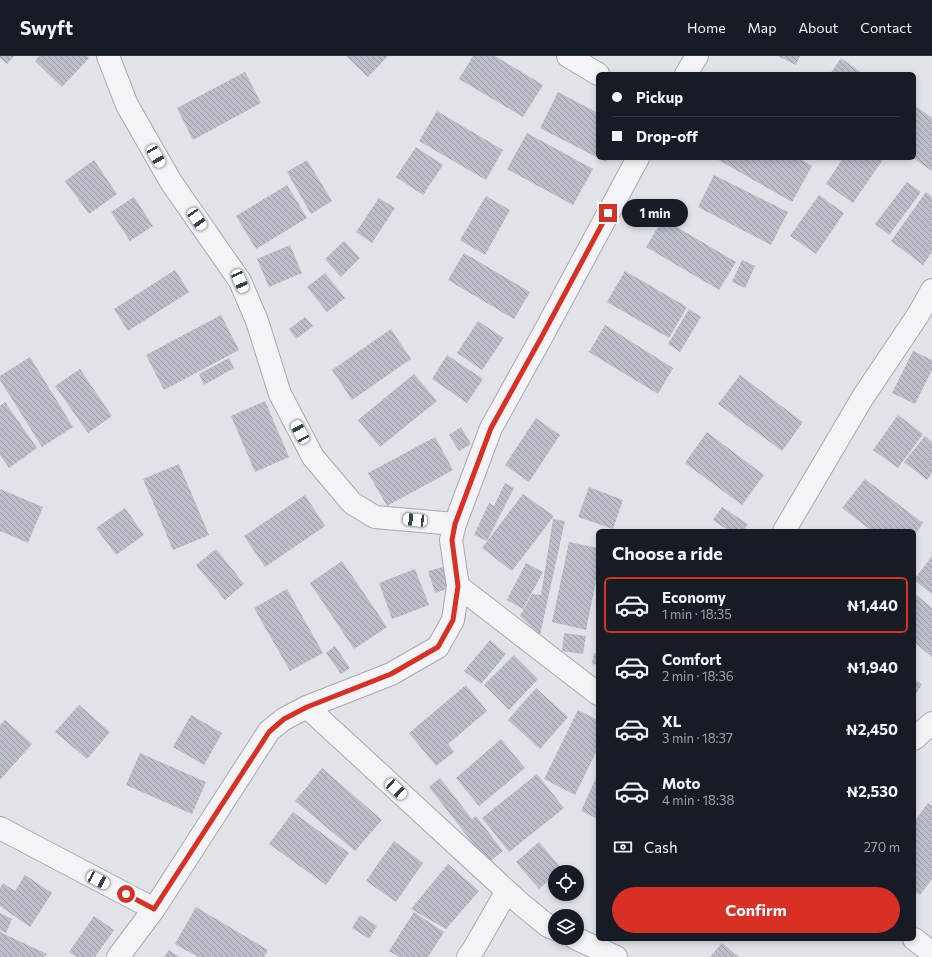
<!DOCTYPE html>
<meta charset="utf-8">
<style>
:root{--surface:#171b24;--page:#20242c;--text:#f1f3f6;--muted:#9ea1a6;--line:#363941;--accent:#d93025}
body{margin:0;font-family:Commissioner,sans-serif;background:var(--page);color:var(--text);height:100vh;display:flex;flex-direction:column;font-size:15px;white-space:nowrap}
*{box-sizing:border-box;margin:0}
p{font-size:13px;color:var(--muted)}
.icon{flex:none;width:22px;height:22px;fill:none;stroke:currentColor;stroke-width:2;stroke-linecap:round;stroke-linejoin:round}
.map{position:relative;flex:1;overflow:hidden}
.panel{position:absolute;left:596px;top:473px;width:320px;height:412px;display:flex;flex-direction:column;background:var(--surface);border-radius:6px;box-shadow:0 2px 6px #0003}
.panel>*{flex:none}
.guide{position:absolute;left:596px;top:16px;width:320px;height:88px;border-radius:6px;box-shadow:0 2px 6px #0003;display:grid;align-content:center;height:88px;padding:0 16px;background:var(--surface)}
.controls{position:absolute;left:548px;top:809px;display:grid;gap:8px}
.controls a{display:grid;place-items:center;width:36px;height:36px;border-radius:50%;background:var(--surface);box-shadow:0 2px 6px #0003;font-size:20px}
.end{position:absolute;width:18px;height:18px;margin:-9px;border:5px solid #d93025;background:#fff;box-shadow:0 0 0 2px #fff}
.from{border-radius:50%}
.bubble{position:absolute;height:28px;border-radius:14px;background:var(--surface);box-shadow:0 2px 6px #0003;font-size:13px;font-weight:700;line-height:28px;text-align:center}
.car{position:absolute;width:12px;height:24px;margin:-12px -6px;border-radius:5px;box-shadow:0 0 3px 1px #0007;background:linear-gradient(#fff 24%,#345 0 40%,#fff 0 76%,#345 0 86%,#fff 0)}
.guide b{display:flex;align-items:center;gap:14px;height:38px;font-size:15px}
.guide b+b{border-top:1px solid var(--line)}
.guide i{width:10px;height:10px;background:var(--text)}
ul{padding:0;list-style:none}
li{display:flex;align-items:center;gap:12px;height:56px;margin:0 8px 6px;padding:0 8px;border:2px solid transparent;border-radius:6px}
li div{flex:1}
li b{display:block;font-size:15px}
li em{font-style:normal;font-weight:700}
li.active{border-color:var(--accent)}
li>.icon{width:36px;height:36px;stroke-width:1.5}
h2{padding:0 16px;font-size:18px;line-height:48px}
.pay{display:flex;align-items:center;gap:10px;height:44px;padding:0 16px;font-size:15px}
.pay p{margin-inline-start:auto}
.primary-button{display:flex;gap:8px;margin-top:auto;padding:8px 16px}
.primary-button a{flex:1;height:46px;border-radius:24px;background:var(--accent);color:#fff;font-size:16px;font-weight:700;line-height:46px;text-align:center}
header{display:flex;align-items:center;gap:24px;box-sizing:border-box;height:56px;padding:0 20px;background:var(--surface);border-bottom:1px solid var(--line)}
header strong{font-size:19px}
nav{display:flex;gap:22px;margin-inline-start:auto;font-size:14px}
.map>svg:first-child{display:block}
</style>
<header>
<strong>Swyft</strong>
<nav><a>Home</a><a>Map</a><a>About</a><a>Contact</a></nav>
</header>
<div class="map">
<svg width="932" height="901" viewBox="0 0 932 901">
<defs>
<pattern id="building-back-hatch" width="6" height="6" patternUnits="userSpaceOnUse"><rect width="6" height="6" fill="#bcbec8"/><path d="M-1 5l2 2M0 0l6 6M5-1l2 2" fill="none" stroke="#999ba4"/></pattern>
</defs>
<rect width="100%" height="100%" fill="#e1e3e9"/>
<path fill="url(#building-back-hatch)" d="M 0,0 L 14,0 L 7,8 L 0,2 Z
M 39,0 L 87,0 L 89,2 L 62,31 L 35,5 Z
M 346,0 L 388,0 L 368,21 Z
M 473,0 L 495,0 L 543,29 L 523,61 L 459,23 Z
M 778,0 L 800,0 L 796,9 Z
M 841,2 L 863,18 L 830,18 Z
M 245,16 L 261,47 L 193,84 L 177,52 Z
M 558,36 L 598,57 L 598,102 L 608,102 L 606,106 L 540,72 Z
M 914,49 L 932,62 L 932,115 L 914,103 Z
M 437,55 L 503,94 L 486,124 L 419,85 Z
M 527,77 L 593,113 L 573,149 L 507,113 Z
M 416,91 L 443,109 L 423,139 L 396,121 Z
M 715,102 L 799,102 L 812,110 L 792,146 Z
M 843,102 L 884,102 L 853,147 L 826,128 Z
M 94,104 L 117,138 L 89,158 L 65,125 Z
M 307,104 L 332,145 L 311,158 L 287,116 Z
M 714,119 L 788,156 L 771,189 L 698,151 Z
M 907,126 L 921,136 L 889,179 L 875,168 Z
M 287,129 L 307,162 L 256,193 L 236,160 Z
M 926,136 L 932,141 L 932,196 L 923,209 L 891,185 Z
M 819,139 L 844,157 L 816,198 L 790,180 Z
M 486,140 L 510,154 L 485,199 L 460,184 Z
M 134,141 L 153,170 L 130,185 L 111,156 Z
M 379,142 L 395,152 L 372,187 L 356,176 Z
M 663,163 L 736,206 L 719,234 L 646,191 Z
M 344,185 L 360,202 L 341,221 L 325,203 Z
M 290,189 L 302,217 L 269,231 L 257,203 Z
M 464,197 L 530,236 L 514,263 L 448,224 Z
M 742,204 L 755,210 L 745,232 L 732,226 Z
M 175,214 L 189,236 L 128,275 L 114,253 Z
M 625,215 L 687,251 L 669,282 L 607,246 Z
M 325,217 L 345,242 L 327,256 L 307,231 Z
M 689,253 L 701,261 L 680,296 L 668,288 Z
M 221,259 L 239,294 L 164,334 L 146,299 Z
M 305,261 L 313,270 L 296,283 L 289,273 Z
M 478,265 L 504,282 L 482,314 L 457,297 Z
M 605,269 L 673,312 L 658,338 L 589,296 Z
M 391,273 L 411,303 L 352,344 L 332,314 Z
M 913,295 L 932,304 L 932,314 L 915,348 L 892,337 Z
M 447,299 L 483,323 L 467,347 L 432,323 Z
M 30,301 L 73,371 L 42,391 L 0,324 L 0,320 Z
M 229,302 L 234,312 L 204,329 L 199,318 Z
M 80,313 L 112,360 L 88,377 L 55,330 Z
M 414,318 L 437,345 L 380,391 L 358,364 Z
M 740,319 L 803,366 L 782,395 L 718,348 Z
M 265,345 L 289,401 L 255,416 L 231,360 Z
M 5,346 L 37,392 L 9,412 L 0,399 L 0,350 Z
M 898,359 L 923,378 L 898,412 L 873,394 Z
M 536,362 L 560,379 L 529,426 L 505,409 Z
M 461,371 L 471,388 L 459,395 L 449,379 Z
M 707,376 L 764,419 L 742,449 L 685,407 Z
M 925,380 L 932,386 L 932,417 L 927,424 L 904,406 Z
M 435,381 L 453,414 L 387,450 L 368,417 Z
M 179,408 L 209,479 L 173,494 L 143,423 Z
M 865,423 L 923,467 L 914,480 L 914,475 L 872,475 L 842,452 Z
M 505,427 L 514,432 L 487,485 L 474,479 L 489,447 L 494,450 Z
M 589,431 L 623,444 L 613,473 L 578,461 Z
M 0,433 L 43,451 L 28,487 L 0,475 Z
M 523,438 L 554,460 L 512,515 L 482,492 Z
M 305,439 L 325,470 L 265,511 L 244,480 Z
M 722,451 L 748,468 L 743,475 L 729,475 L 713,464 Z
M 125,452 L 144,479 L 116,499 L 96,472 Z
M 553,463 L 565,465 L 540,579 L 520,560 L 532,538 L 541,539 Z
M 569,486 L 598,492 L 598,516 L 586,574 L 552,566 Z
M 216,493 L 244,528 L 225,544 L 196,509 Z
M 932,500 L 932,538 L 914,524 Z
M 342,505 L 387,571 L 354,593 L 310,527 Z
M 526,507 L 543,516 L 523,553 L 507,544 Z
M 443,511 L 450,532 L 435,537 L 428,515 Z
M 415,513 L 429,549 L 392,563 L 379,527 Z
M 287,533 L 323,597 L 290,615 L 254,552 Z
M 914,537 L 932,552 L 932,601 L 914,586 Z
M 564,577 L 586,580 L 583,598 L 562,595 Z
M 490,584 L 506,598 L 481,628 L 464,615 Z
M 335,590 L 350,612 L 341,618 L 326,597 Z
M 594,597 L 598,597 L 598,609 L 592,608 Z
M 514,599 L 538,623 L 509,654 L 484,629 Z
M 914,623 L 922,628 L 914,641 Z
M 466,629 L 487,655 L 448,688 L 454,696 L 436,710 L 409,677 Z
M 536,632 L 568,661 L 540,693 L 508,664 Z
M 79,649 L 110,676 L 87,703 L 55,676 Z
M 578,654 L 598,664 L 598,692 L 575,739 L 544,723 Z
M 191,659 L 222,677 L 204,709 L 173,691 Z
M 5,664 L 32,688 L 0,724 L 0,669 Z
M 501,683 L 525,712 L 479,750 L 456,722 Z
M 140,697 L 206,726 L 192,758 L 126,729 Z
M 322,712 L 382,764 L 355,795 L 295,745 Z
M 598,717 L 598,763 L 581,755 Z
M 537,718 L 564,752 L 509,796 L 482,762 Z
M 440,722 L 472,763 L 476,760 L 503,795 L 488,807 L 429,731 Z
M 928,747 L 932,750 L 932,823 L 920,839 L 914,835 L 914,766 Z
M 293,756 L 349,797 L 326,829 L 269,788 Z
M 394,785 L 423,807 L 396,846 L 366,825 Z
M 539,786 L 562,813 L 559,816 L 555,816 L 555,819 L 539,833 L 516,806 Z
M 448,808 L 479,835 L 446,873 L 411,853 Z
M 25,819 L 52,837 L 30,871 L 0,850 L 0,832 L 3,827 L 15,835 Z
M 196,851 L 268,894 L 264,901 L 198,901 L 175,888 Z
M 414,856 L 444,876 L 428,901 L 399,901 L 389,895 Z
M 0,857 L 12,863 L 6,877 L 0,874 Z
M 360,859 L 377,870 L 369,883 L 352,872 Z
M 94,860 L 114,874 L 95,901 L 76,901 L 69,896 Z
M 0,876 L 47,898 L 45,901 L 0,901 Z
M 722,887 L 739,901 L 710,901 Z
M 169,894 L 179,901 L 164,901 Z"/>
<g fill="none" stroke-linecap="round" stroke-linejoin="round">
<g stroke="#a6a9b3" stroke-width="24">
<path id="street" d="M 108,0 L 127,49 L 171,126 L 240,225 L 257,265 L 280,338 L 313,401 L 352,447 L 375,461 L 455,468
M 568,0 L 598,18
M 686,18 L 697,0
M 784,475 L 863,341 L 918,259 L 932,234
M 458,530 L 598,638
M 307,651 L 521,848 L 548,870 L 555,873
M 914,683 L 932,667
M 0,772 L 154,853
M 575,882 L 616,901
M 914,883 L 932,897
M 118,901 L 154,853 L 269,675 L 284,663 L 307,651 L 391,618 L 438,591 L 453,564 L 458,530 L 451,484 L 455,468 L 491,372 L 541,282 L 638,102
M 468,901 L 473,894 L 507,835"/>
</g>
<use href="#street" stroke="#f4f4f7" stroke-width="22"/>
</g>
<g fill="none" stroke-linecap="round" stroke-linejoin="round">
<path stroke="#d93025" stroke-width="5" d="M 126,838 L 154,853 L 269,676 L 284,663 L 307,651 L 391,618 L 438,591 L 453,564 L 458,530 L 452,484 L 455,468 L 491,372 L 541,282 L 608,157"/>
</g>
</svg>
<div class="controls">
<a><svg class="icon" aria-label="locate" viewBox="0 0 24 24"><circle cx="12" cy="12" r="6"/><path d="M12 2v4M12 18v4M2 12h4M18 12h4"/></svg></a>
<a><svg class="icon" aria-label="layers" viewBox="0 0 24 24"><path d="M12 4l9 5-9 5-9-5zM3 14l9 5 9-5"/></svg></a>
</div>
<i class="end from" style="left:126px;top:838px"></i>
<i class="end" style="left:608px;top:157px"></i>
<div class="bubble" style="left:622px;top:143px;width:66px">1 min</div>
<i class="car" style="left:156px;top:100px;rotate:150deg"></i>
<i class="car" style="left:197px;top:163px;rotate:146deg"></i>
<i class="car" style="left:240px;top:225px;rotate:156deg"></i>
<i class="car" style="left:300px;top:376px;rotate:332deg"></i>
<i class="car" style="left:415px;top:464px;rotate:276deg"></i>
<i class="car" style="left:396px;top:733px;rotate:133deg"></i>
<i class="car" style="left:98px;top:824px;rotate:118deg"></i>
<div class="guide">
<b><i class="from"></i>Pickup</b>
<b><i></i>Drop-off</b>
</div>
<section class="panel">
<h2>Choose a ride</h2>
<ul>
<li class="active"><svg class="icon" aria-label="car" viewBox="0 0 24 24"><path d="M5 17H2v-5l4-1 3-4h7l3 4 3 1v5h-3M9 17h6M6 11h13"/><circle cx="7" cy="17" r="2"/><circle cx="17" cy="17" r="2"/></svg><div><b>Economy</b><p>1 min · 18:35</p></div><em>₦1,440</em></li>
<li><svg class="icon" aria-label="car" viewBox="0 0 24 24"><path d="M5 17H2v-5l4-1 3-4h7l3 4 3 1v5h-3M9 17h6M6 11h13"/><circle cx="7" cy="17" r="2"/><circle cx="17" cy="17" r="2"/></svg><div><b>Comfort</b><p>2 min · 18:36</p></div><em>₦1,940</em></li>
<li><svg class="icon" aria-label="car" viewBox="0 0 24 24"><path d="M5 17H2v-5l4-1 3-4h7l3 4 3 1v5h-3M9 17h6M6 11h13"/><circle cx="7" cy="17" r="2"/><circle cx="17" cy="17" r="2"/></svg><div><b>XL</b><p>3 min · 18:37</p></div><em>₦2,450</em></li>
<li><svg class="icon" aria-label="car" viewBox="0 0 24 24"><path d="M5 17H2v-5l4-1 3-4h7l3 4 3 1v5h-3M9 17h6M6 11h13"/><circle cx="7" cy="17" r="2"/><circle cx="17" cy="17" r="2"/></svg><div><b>Moto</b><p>4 min · 18:38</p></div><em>₦2,530</em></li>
</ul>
<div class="pay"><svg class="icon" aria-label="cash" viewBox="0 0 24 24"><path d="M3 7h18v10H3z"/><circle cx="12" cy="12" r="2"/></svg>Cash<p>270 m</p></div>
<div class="primary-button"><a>Confirm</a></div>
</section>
</div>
